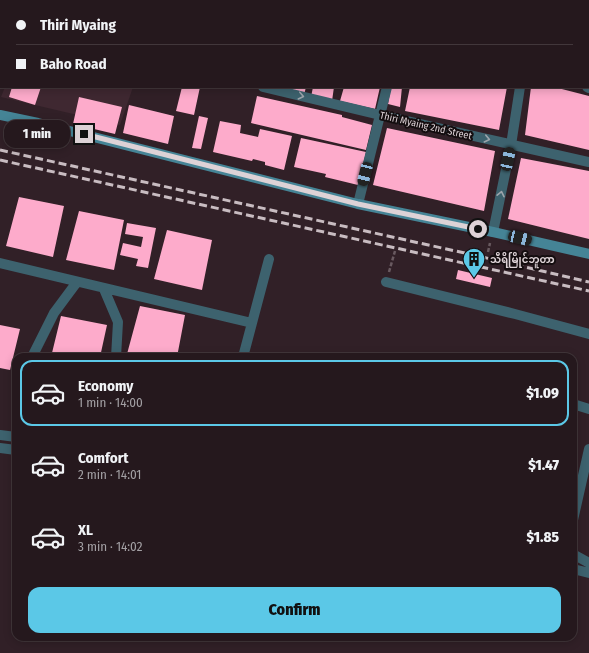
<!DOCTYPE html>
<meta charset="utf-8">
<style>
:root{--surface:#25181d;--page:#2d2126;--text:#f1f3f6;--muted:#a3a0a4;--line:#42373b;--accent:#5bc8e7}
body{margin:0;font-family:"Fira Sans Condensed","Noto Sans Myanmar",sans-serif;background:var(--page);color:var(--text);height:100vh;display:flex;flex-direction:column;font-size:15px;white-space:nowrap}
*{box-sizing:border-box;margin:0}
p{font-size:13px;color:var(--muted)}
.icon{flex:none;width:22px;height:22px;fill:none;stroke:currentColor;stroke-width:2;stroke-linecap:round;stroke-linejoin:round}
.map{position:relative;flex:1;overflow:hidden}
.details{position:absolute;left:12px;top:353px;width:565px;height:288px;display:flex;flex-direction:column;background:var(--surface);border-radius:12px;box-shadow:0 2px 10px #0003,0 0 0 1px var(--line)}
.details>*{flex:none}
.guide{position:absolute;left:0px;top:0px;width:589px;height:88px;box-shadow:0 2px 10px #0003,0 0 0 1px var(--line);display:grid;align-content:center;height:88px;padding:0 16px;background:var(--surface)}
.end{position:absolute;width:18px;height:18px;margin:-9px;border:5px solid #ddd2d6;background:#111;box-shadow:0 0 0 2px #111}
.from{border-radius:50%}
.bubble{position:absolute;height:28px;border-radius:12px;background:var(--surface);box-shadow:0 2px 10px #0003,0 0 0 1px var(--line);font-size:13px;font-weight:800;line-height:28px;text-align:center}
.car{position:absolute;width:12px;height:24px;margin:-12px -6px;border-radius:5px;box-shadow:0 0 3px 1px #0007;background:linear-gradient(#222 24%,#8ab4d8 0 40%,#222 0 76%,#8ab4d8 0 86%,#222 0)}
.guide b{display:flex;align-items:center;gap:14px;height:38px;font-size:15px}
.guide b+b{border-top:1px solid var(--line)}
.guide i{width:10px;height:10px;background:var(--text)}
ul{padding:7px 0 0;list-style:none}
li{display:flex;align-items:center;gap:12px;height:66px;margin:0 8px 6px;padding:0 8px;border:2px solid transparent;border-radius:12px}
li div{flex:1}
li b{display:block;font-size:15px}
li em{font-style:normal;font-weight:800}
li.on{border-color:var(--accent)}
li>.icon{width:36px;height:36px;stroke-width:1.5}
.primary-button{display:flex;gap:8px;margin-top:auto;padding:8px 16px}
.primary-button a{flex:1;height:46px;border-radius:12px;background:var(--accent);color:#111;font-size:16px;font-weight:800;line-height:46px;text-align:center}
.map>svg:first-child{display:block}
</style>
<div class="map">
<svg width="589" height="653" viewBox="0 0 589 653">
<rect width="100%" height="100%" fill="#312027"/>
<path fill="#3f2831" d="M 33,0 L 127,0 L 33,1 Z
M 5,87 L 133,87 L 120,125 L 1,97 Z"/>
<path fill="#fdabcb" d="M 12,87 L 41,87 L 35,105 L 9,97 Z
M 182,87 L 200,87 L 194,115 L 176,111 Z
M 272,87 L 306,87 L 304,95 Z
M 313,87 L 334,87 L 332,101 L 311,97 Z
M 344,87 L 380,87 L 375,109 L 340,101 Z
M 391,87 L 402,87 L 400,107 L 388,104 Z
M 410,87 L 507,87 L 499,130 L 405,111 Z
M 531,87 L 554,87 L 589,96 L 589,150 L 525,135 Z
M 257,96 L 342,115 L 342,117 L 372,125 L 366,150 L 251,123 Z
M 79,97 L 122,107 L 115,134 L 73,124 Z
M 129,105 L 174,116 L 168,144 L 123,133 Z
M 199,116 L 208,118 L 201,149 L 192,148 Z
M 220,121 L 241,125 L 240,133 L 258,137 L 260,129 L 292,136 L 284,170 L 265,165 L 265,162 L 253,159 L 252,161 L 213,152 Z
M 387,128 L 495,151 L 484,211 L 373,185 Z
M 301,138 L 366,152 L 358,185 L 325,177 L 326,174 L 294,167 Z
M 521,158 L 589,171 L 589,239 L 508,219 Z
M 19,197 L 64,206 L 53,257 L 6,246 Z
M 79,211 L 124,220 L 114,270 L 66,260 Z
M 127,223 L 156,228 L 148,268 L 136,266 L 138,259 L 120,255 L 123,243 L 141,247 L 143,237 L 125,234 Z
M 167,230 L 212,240 L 202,290 L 154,279 Z
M 458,270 L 492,278 L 490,287 L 456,279 Z
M 140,306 L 185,315 L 177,357 L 138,357 L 127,354 Z
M 61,316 L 107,325 L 100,357 L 51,357 Z
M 0,325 L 20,329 L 10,370 L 0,368 Z"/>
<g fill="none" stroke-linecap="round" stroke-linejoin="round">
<path stroke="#695a60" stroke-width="2.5" stroke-dasharray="4 2" stroke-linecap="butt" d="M 488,252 L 490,243
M 389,272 L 395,251"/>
<path stroke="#3d626e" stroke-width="10" d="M 213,0 L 217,1
M 565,0 L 569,1
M 268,1 L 268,0
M 404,1 L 404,0
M 537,1 L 537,0
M 588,5 L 589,6
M 263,87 L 380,115 L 589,162
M 587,87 L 589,88
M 358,204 L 387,87
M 493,232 L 511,145 L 520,87
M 0,263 L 252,323
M 386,282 L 515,314 L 589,334
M 104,289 L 118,322 L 116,357
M 33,357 L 34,353 L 54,313 L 77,282
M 243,357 L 269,259
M 573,404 L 589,409
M 0,435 L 16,437
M 0,448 L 16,450
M 573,520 L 589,449
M 573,554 L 589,563
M 573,569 L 589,573"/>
<path stroke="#458496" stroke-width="10" d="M 0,115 L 38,123 L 358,204 L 493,232 L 589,254"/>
<path stroke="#c8bcc1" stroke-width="3" stroke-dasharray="8 4" stroke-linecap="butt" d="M 0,150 L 478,256 L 589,282
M 0,160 L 589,291"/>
</g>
<defs><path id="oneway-chevron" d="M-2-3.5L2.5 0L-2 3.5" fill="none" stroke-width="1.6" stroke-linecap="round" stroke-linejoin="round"/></defs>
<g stroke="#9da5ac">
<use href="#oneway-chevron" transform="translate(301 96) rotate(13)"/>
<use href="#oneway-chevron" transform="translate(487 139) rotate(13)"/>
<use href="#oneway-chevron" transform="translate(501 194) rotate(-78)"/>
</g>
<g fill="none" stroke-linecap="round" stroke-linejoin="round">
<path stroke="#ddd2d6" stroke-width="5" d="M 84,134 L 358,204 L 478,229"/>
</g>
<defs>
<g id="building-pin" transform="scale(1.15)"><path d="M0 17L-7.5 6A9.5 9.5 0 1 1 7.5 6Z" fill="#5bc8e7" stroke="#140d0f"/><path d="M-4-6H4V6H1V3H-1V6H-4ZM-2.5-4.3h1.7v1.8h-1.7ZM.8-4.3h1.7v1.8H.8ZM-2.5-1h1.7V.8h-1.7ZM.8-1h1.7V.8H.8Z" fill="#111"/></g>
</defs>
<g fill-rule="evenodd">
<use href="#building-pin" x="474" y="259"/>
</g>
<g text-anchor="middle" stroke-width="4" stroke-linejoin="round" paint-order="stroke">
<g font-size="10" fill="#ddd2d6" stroke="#140d0f">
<text transform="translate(426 125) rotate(13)" y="4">Thiri Myaing 2nd Street</text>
</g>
<g font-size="10" font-weight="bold" fill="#ddd2d6" stroke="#140d0f" text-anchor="start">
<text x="490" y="263">သီရိမြိုင်ဘူတာ</text>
</g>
</g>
</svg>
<i class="end from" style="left:478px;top:229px"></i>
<i class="end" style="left:84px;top:134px"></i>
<div class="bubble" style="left:4px;top:120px;width:66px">1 min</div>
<i class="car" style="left:508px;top:159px;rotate:12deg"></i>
<i class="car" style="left:365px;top:174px;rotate:194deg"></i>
<i class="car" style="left:520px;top:238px;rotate:103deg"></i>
<div class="guide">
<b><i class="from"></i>Thiri Myaing</b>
<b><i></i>Baho Road</b>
</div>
<section class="details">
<ul>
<li class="on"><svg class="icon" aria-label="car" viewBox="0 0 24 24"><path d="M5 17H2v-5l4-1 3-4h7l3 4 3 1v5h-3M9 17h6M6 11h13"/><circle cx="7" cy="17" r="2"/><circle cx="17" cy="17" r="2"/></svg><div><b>Economy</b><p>1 min · 14:00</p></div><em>$1.09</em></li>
<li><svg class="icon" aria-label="car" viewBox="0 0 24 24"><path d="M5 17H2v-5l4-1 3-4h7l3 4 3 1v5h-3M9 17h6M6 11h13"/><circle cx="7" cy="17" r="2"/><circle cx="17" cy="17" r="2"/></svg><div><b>Comfort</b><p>2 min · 14:01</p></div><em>$1.47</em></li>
<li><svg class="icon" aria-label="car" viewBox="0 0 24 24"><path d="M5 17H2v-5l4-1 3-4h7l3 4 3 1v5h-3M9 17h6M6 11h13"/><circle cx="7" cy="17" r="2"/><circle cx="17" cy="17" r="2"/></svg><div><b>XL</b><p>3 min · 14:02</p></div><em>$1.85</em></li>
</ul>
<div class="primary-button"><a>Confirm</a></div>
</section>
</div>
